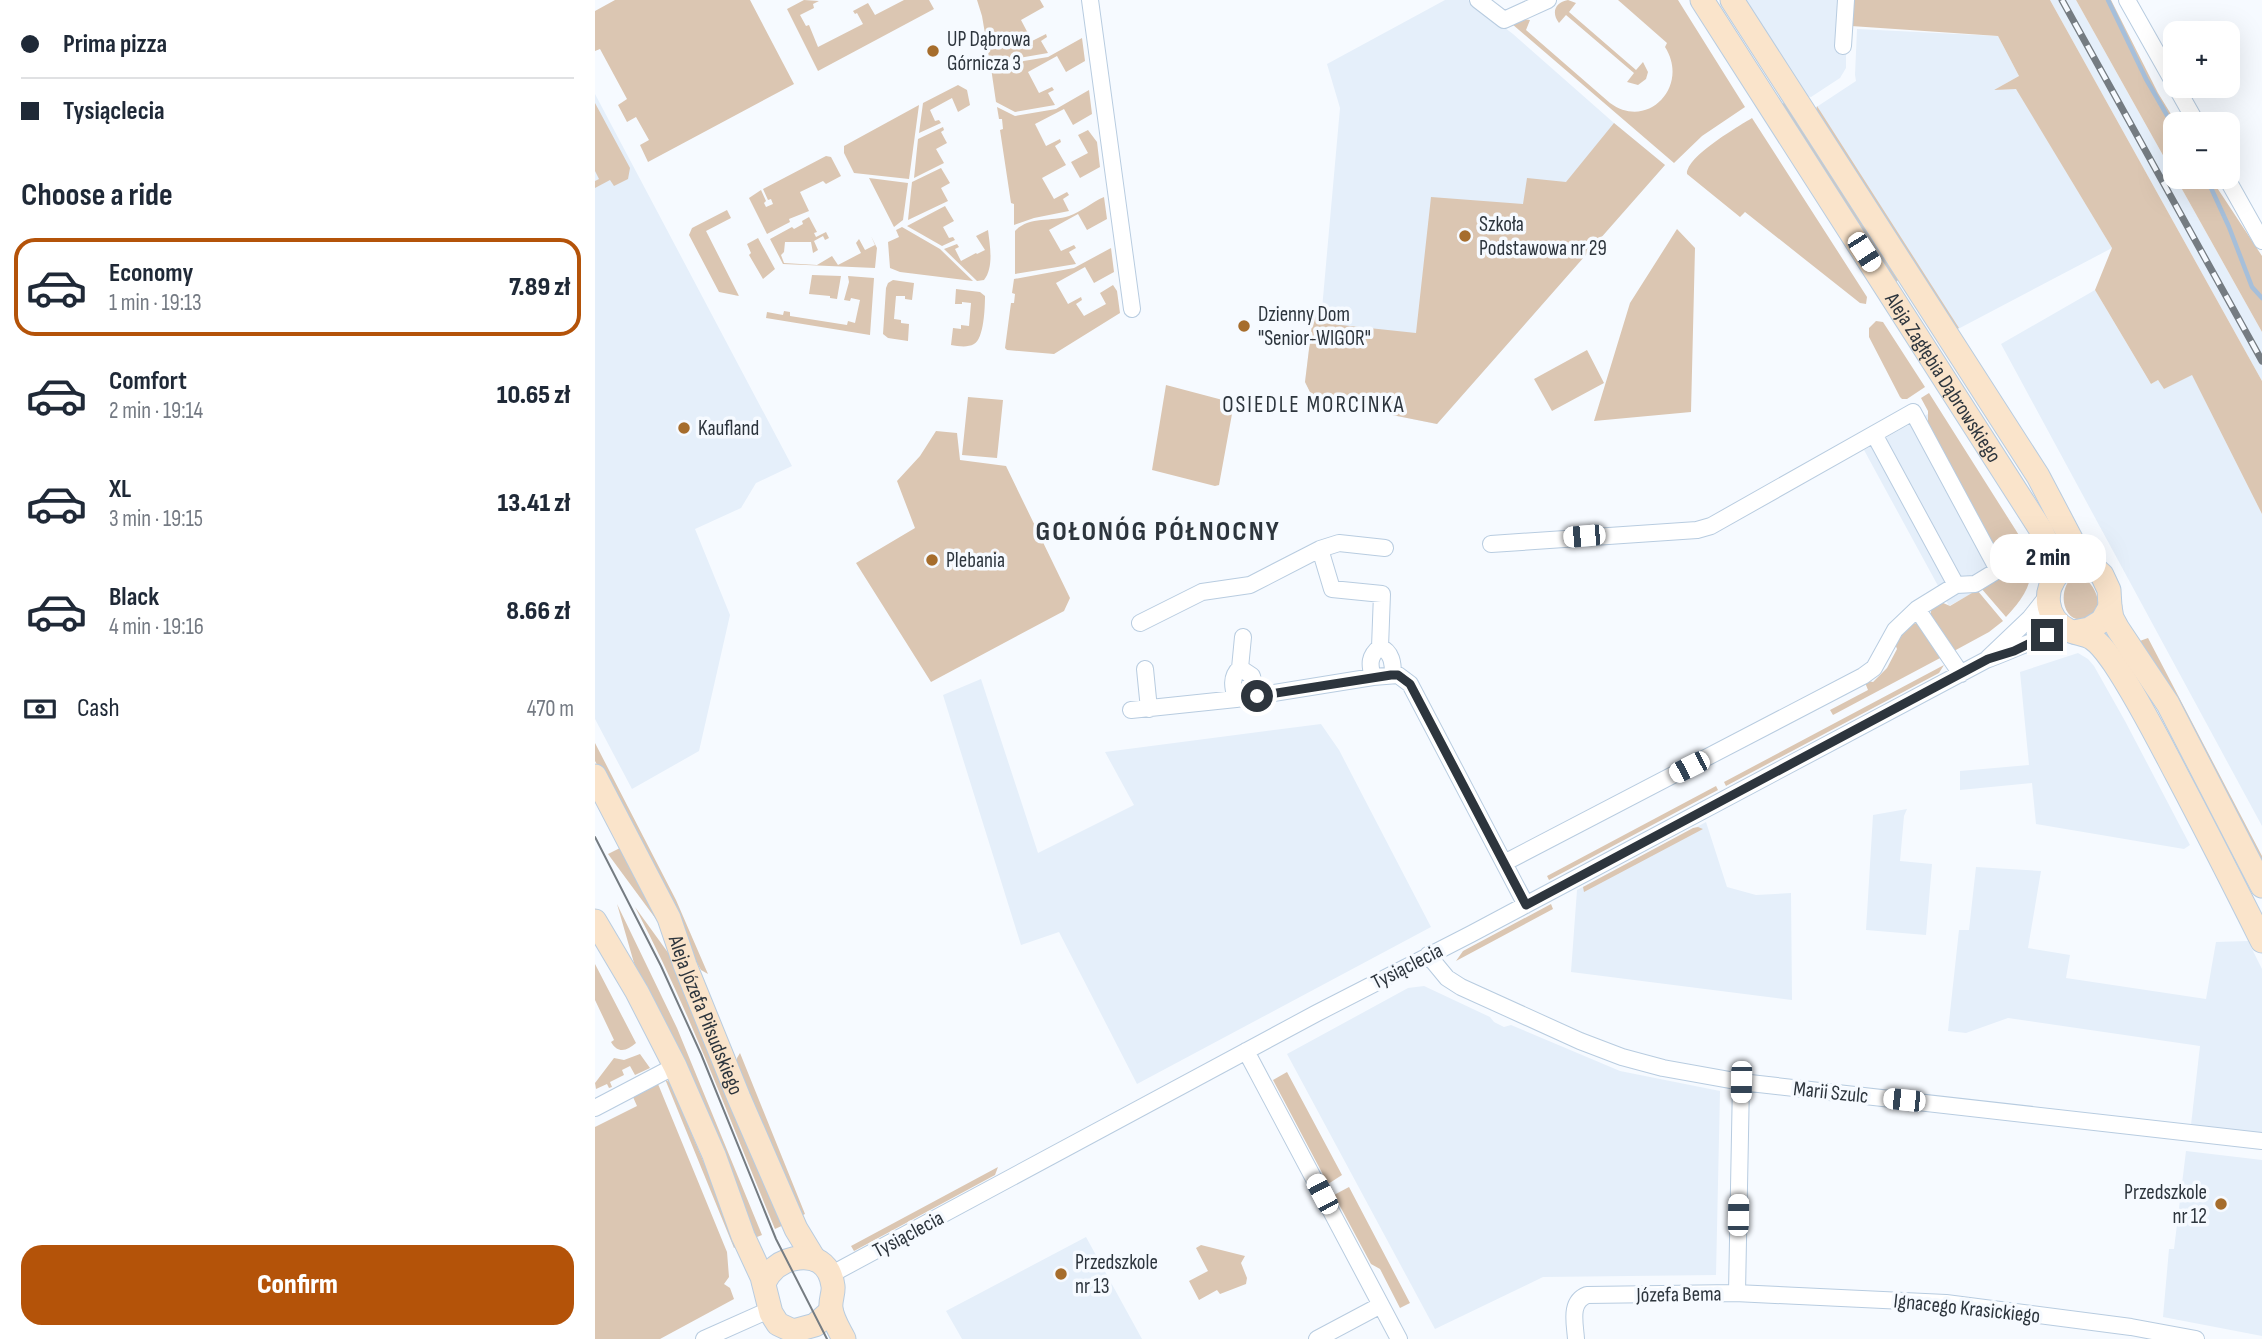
<!DOCTYPE html>
<meta charset="utf-8">
<style>
:root{--surface:#fff;--page:#f2f2f3;--text:#1f2937;--muted:#747a83;--line:#e0e1e3;--accent:#b45309}
body{margin:0;font-family:"Sofia Sans Condensed",sans-serif;background:var(--page);color:var(--text);height:100vh;display:flex;flex-direction:column;font-size:26px;white-space:nowrap}
*{box-sizing:border-box;margin:0}
p{font-size:23px;color:var(--muted)}
.icon{flex:none;width:38px;height:38px;fill:none;stroke:currentColor;stroke-width:2;stroke-linecap:round;stroke-linejoin:round}
.map{position:relative;flex:1;overflow:hidden}
.drawer{display:flex;flex-direction:column;background:var(--surface);width:595px}
.drawer>*{flex:none}
.hud{display:grid;align-content:center;height:154px;padding:0 21px;background:var(--surface)}
.fabs{position:absolute;left:1568px;top:21px;display:grid;gap:14px}
.fabs a{display:grid;place-items:center;width:77px;height:77px;border-radius:14px;background:var(--surface);box-shadow:0 7px 28px #0002;font-size:35px}
.end{position:absolute;width:32px;height:32px;margin:-16px;border:9px solid #2d353d;background:#fff;box-shadow:0 0 0 4px #fff}
.from{border-radius:50%}
.bubble{position:absolute;height:49px;border-radius:21px;background:var(--surface);box-shadow:0 7px 28px #0002;font-size:23px;font-weight:800;line-height:49px;text-align:center}
.car{position:absolute;width:21px;height:42px;margin:-21px -10px;border-radius:9px;box-shadow:0 0 5px 2px #0007;background:linear-gradient(#fff 24%,#345 0 40%,#fff 0 76%,#345 0 86%,#fff 0)}
.hud b{display:flex;align-items:center;gap:24px;height:66px;font-size:26px}
.hud b+b{border-top:2px solid var(--line)}
.hud i{width:18px;height:18px;background:var(--text)}
ul{padding:0;list-style:none}
li{display:flex;align-items:center;gap:21px;height:98px;margin:0 14px 10px;padding:0 7px;border:4px solid transparent;border-radius:21px}
li div{flex:1}
li b{display:block;font-size:26px}
li em{font-style:normal;font-weight:800}
li.active{border-color:var(--accent)}
li>.icon{width:63px;height:63px;stroke-width:1.5}
h2{padding:0 21px;font-size:32px;line-height:84px}
.pay{display:flex;align-items:center;gap:18px;height:77px;padding:0 21px;font-size:26px}
.pay p{margin-inline-start:auto}
.cta{display:flex;gap:14px;margin-top:auto;padding:14px 21px}
.cta a{flex:1;height:80px;border-radius:21px;background:var(--accent);color:#fff;font-size:28px;font-weight:800;line-height:80px;text-align:center}
main{display:flex;flex:1;min-height:0}
.map>svg:first-child{display:block}
</style>
<main>
<section class="drawer">
<div class="hud">
<b><i class="from"></i>Prima pizza</b>
<b><i></i>Tysiąclecia</b>
</div>
<h2>Choose a ride</h2>
<ul>
<li class="active"><svg class="icon" aria-label="car" viewBox="0 0 24 24"><path d="M5 17H2v-5l4-1 3-4h7l3 4 3 1v5h-3M9 17h6M6 11h13"/><circle cx="7" cy="17" r="2"/><circle cx="17" cy="17" r="2"/></svg><div><b>Economy</b><p>1 min · 19:13</p></div><em>7.89 zł</em></li>
<li><svg class="icon" aria-label="car" viewBox="0 0 24 24"><path d="M5 17H2v-5l4-1 3-4h7l3 4 3 1v5h-3M9 17h6M6 11h13"/><circle cx="7" cy="17" r="2"/><circle cx="17" cy="17" r="2"/></svg><div><b>Comfort</b><p>2 min · 19:14</p></div><em>10.65 zł</em></li>
<li><svg class="icon" aria-label="car" viewBox="0 0 24 24"><path d="M5 17H2v-5l4-1 3-4h7l3 4 3 1v5h-3M9 17h6M6 11h13"/><circle cx="7" cy="17" r="2"/><circle cx="17" cy="17" r="2"/></svg><div><b>XL</b><p>3 min · 19:15</p></div><em>13.41 zł</em></li>
<li><svg class="icon" aria-label="car" viewBox="0 0 24 24"><path d="M5 17H2v-5l4-1 3-4h7l3 4 3 1v5h-3M9 17h6M6 11h13"/><circle cx="7" cy="17" r="2"/><circle cx="17" cy="17" r="2"/></svg><div><b>Black</b><p>4 min · 19:16</p></div><em>8.66 zł</em></li>
</ul>
<div class="pay"><svg class="icon" aria-label="cash" viewBox="0 0 24 24"><path d="M3 7h18v10H3z"/><circle cx="12" cy="12" r="2"/></svg>Cash<p>470 m</p></div>
<div class="cta"><a>Confirm</a></div>
</section>
<div class="map">
<svg width="1667" height="1339" viewBox="0 0 1667 1339">
<rect width="100%" height="100%" fill="#f6faff"/>
<path fill="#e5effa" d="M 850,0 L 873,0 L 918,34 L 1019,123 L 1070,165 L 842,424 L 727,401 L 715,392 L 710,382 L 719,308 L 727,309 L 745,108 L 732,64 Z
M 1146,0 L 1246,0 L 1244,33 L 1251,55 L 1251,68 L 1245,78 L 1216,97 L 1210,96 Z
M 1455,0 L 1481,0 L 1667,332 L 1667,381 Z
M 1262,29 L 1403,36 L 1424,76 L 1401,89 L 1421,88 L 1517,248 L 1363,329 L 1220,108 L 1261,81 L 1260,75 Z
M 0,94 L 197,466 L 161,483 L 146,508 L 100,529 L 135,615 L 104,751 L 37,789 L 0,719 Z
M 1500,290 L 1556,384 L 1563,380 L 1569,389 L 1597,374 L 1667,514 L 1667,826 L 1406,344 Z
M 1333,414 L 1419,571 L 1354,606 L 1269,450 Z
M 1483,653 L 1493,659 L 1499,666 L 1530,721 L 1595,845 L 1589,849 L 1441,824 L 1437,783 L 1365,790 L 1365,771 L 1434,765 L 1425,672 Z
M 386,679 L 443,853 L 539,805 L 510,752 L 726,724 L 744,750 L 836,927 L 542,1084 L 464,932 L 426,945 L 348,695 Z
M 1312,809 L 1309,816 L 1305,861 L 1337,864 L 1331,935 L 1271,930 L 1278,815 Z
M 1111,822 L 1132,887 L 1161,895 L 1196,893 L 1197,1000 L 976,972 L 982,890 Z
M 1381,867 L 1446,871 L 1433,948 L 1475,955 L 1471,978 L 1611,999 L 1621,942 L 1653,941 L 1667,969 L 1667,1133 L 1596,1125 L 1605,1046 L 1413,1018 L 1371,1033 L 1353,1031 L 1364,930 L 1374,930 Z
M 829,986 L 895,1017 L 899,1022 L 909,1027 L 916,1025 L 1025,1071 L 1125,1091 L 1121,1275 L 948,1277 L 840,1329 L 692,1054 L 813,988 Z
M 1591,1151 L 1667,1160 L 1667,1336 L 1568,1317 L 1574,1249 L 1579,1249 Z
M 491,1237 L 547,1339 L 367,1339 L 351,1311 Z"/>
<path fill="#dbc6b2" d="M 20,0 L 155,0 L 199,84 L 53,162 L 45,145 L 54,140 L 41,117 L 32,122 L 23,105 L 32,99 L 5,49 L 0,51 L 0,11 Z
M 209,0 L 224,1 L 218,4 L 219,8 L 205,15 L 211,26 L 214,25 L 223,47 L 268,24 L 262,13 L 260,14 L 258,11 L 273,3 L 280,15 L 309,0 L 334,0 L 339,9 L 223,71 L 192,9 Z
M 382,0 L 445,0 L 449,7 L 426,20 L 437,41 L 451,34 L 452,37 L 446,41 L 453,53 L 395,63 L 387,16 Z
M 973,0 L 981,3 L 974,12 L 1041,70 L 1048,62 L 1053,72 L 1051,79 L 1043,85 L 1032,82 L 1039,73 L 971,15 L 964,23 C 956,13 960,2 973,0 Z
M 1023,0 L 1083,0 L 1150,107 L 1107,136 L 1079,163 L 917,24 L 927,19 L 935,20 L 931,30 L 1015,103 C 1053,131 1095,86 1070,47 L 1072,43 Z
M 1258,0 L 1455,0 L 1667,381 L 1667,514 L 1597,375 L 1569,389 L 1563,380 L 1556,384 L 1500,290 L 1517,248 L 1421,89 L 1399,90 L 1424,76 L 1403,36 L 1256,26 Z
M 1481,0 L 1516,0 L 1563,93 L 1582,124 L 1580,177 L 1615,177 L 1667,256 L 1667,332 Z
M 487,38 L 490,61 L 471,72 L 462,56 L 433,72 L 444,93 L 457,87 L 459,90 L 453,93 L 460,105 L 420,112 L 401,102 L 396,68 L 398,66 L 453,57 Z
M 363,85 L 372,90 L 375,105 L 363,112 L 357,98 L 335,110 L 340,121 L 344,120 L 346,123 L 324,133 L 328,103 Z
M 494,90 L 497,114 L 478,125 L 469,109 L 440,124 L 451,146 L 465,139 L 466,142 L 460,146 L 471,165 L 447,178 L 459,199 L 472,192 L 474,195 L 468,199 L 474,211 L 439,218 L 419,225 L 419,204 L 416,203 L 405,130 L 408,129 L 407,119 L 404,119 L 402,107 L 420,116 L 461,109 Z
M 1194,100 L 1303,280 L 1300,284 L 1184,106 Z
M 0,103 L 35,168 L 33,179 L 19,186 L 15,180 L 0,188 L 0,181 L 4,179 L 0,171 Z
M 324,105 L 314,179 L 259,173 L 249,153 L 249,146 Z
M 1222,106 L 1364,328 L 1361,329 L 1220,115 Z
M 1157,118 L 1272,297 L 1271,304 L 1265,303 L 1150,212 L 1145,217 L 1092,174 C 1091,157 1142,127 1157,118 Z
M 1019,123 L 1070,165 L 842,424 L 727,401 L 715,392 L 710,382 L 719,308 L 727,309 L 727,323 L 821,333 L 836,197 L 928,204 L 932,178 L 971,182 Z
M 348,127 L 349,130 L 346,132 L 352,143 L 341,149 L 349,163 L 319,178 L 323,139 Z
M 493,130 L 502,142 L 505,167 L 485,178 L 476,162 L 493,153 L 483,135 Z
M 231,156 L 236,157 L 246,176 L 231,184 L 228,181 L 205,192 L 214,211 L 194,219 L 195,222 L 172,234 L 154,198 L 166,190 L 171,201 L 169,203 L 171,207 L 178,204 L 176,199 L 173,200 L 168,189 Z
M 346,168 L 355,183 L 346,188 L 353,201 L 313,220 L 317,182 Z
M 274,178 L 313,183 L 308,220 L 299,227 Z
M 509,197 L 512,219 L 492,230 L 483,214 L 454,230 L 466,251 L 479,245 L 481,248 L 474,252 L 481,264 L 420,274 L 420,231 C 434,216 456,222 474,216 C 486,212 497,202 509,197 Z
M 350,206 L 359,221 L 348,227 L 354,238 L 358,237 L 360,240 L 347,246 L 312,226 Z
M 132,210 L 136,218 L 111,231 L 144,296 L 124,292 L 94,235 L 97,228 Z
M 214,217 L 222,232 L 219,233 L 221,237 L 231,232 L 234,238 L 230,240 L 228,236 L 219,241 L 223,250 L 218,253 L 216,242 L 190,242 L 189,252 L 186,255 L 189,263 L 222,265 L 237,256 L 243,265 L 266,253 L 261,243 L 264,239 L 270,250 L 280,245 L 276,236 L 282,248 L 280,268 L 188,264 L 175,239 L 197,227 L 199,229 L 208,224 L 207,221 Z
M 307,227 L 345,249 L 378,281 L 305,272 L 295,268 L 293,242 L 304,237 L 301,230 Z
M 1082,229 L 1100,248 L 1096,412 L 999,421 L 1035,303 Z
M 393,230 C 395,246 399,267 389,280 L 382,281 L 349,249 L 362,244 L 364,247 L 360,249 L 366,261 L 381,253 L 382,254 L 390,250 L 381,236 Z
M 163,238 L 180,269 L 168,279 L 154,255 L 156,253 L 152,244 Z
M 516,248 L 519,272 L 499,283 L 490,267 L 461,283 L 473,304 L 486,297 L 487,300 L 481,304 L 489,316 L 511,304 L 505,293 L 518,285 L 522,291 L 525,313 L 459,354 L 412,350 L 410,348 L 416,303 L 419,303 L 420,294 L 417,293 L 419,279 L 479,268 Z
M 217,275 L 246,276 L 242,299 L 235,298 L 235,296 L 214,294 Z
M 253,276 L 279,278 L 275,335 L 171,318 L 172,312 L 188,315 L 189,311 L 195,312 L 195,316 L 252,325 L 253,321 L 260,323 L 265,300 L 256,298 L 255,301 L 249,300 L 254,282 Z
M 298,280 L 319,283 L 317,300 L 310,299 L 310,296 L 301,296 L 299,319 L 306,320 L 306,323 L 314,324 L 313,341 L 293,338 L 288,334 L 291,288 L 293,283 Z
M 361,289 L 385,292 L 390,296 C 390,307 389,339 379,344 C 372,348 363,346 356,345 L 358,328 L 366,329 L 366,325 L 374,326 L 376,303 L 367,302 L 367,304 L 360,304 Z
M 1281,321 L 1288,322 L 1330,387 L 1312,399 L 1307,399 L 1305,397 L 1274,337 L 1274,328 Z
M 992,350 L 1009,383 L 957,411 L 939,379 Z
M 571,385 L 639,403 L 624,485 L 620,486 L 557,470 Z
M 1334,393 L 1427,540 C 1445,572 1434,593 1411,617 L 1386,588 L 1413,572 L 1333,424 L 1333,411 L 1326,398 Z
M 373,397 L 408,400 L 402,458 L 367,455 Z
M 341,431 L 362,433 L 365,460 L 411,466 L 475,598 L 469,611 L 336,682 L 261,563 L 320,528 L 302,481 L 325,456 Z
M 1480,575 C 1499,577 1512,608 1495,617 C 1469,630 1459,589 1480,575 Z
M 1382,590 L 1408,621 L 1394,632 L 1359,651 L 1335,616 L 1337,607 L 1346,602 L 1355,606 Z
M 1322,623 L 1326,626 L 1347,657 L 1238,715 L 1235,710 L 1273,690 L 1269,680 L 1278,682 L 1292,668 L 1302,649 L 1299,641 L 1317,624 Z
M 1553,638 L 1667,856 L 1667,870 L 1542,642 Z
M 1349,665 L 1344,673 L 1131,786 L 1129,782 Z
M 0,743 L 81,900 L 113,974 L 106,970 L 102,963 L 71,894 L 0,761 Z
M 1121,786 L 1123,790 L 954,880 L 952,876 Z
M 1103,827 L 1108,829 L 989,892 L 988,887 L 1098,828 Z
M 29,846 L 69,930 L 13,854 Z
M 22,904 L 82,1028 L 167,1235 L 157,1239 L 39,963 Z
M 956,904 L 958,909 L 861,961 L 868,951 Z
M 40,907 L 74,954 L 191,1224 L 180,1229 C 135,1121 95,1011 40,907 Z
M 0,964 L 41,1043 C 32,1051 23,1054 16,1042 L 19,1040 L 0,1000 Z
M 145,1053 L 210,1214 L 204,1217 L 142,1064 L 142,1058 Z
M 45,1054 L 55,1068 L 40,1075 L 35,1066 L 27,1070 L 29,1075 L 15,1082 L 17,1087 L 14,1088 L 12,1084 L 1,1089 L 0,1083 L 19,1058 L 29,1060 Z
M 692,1072 L 747,1175 L 733,1184 L 678,1080 Z
M 70,1079 L 75,1083 L 144,1245 L 139,1248 Z
M 63,1084 L 132,1252 L 134,1277 L 129,1284 L 135,1288 L 139,1299 L 65,1339 L 0,1339 L 0,1127 L 42,1106 L 38,1097 Z
M 403,1167 L 400,1175 L 259,1251 L 256,1246 Z
M 754,1187 L 815,1303 L 805,1308 L 785,1269 L 776,1264 L 739,1195 Z
M 606,1245 L 650,1256 L 646,1263 L 652,1278 L 651,1284 L 625,1294 L 622,1290 L 604,1300 L 594,1281 L 613,1271 L 601,1248 Z"/>
<g fill="none" stroke-linecap="round" stroke-linejoin="round">
<path stroke="#a6bfda" stroke-width="4.5" d="M 1513,0 L 1551,79 L 1580,129
M 1611,177 L 1634,227 L 1657,287 L 1667,298"/>
<g stroke="#b8cce0" stroke-width="18">
<path id="street" d="M 495,0 L 537,309
M 883,0 L 909,20 L 953,0
M 1532,0 L 1602,124
M 1248,46 L 1251,0
M 1631,177 L 1667,241
M 1279,434 L 1361,585
M 896,544 L 1102,530 L 1116,526 L 1318,412 L 1403,570 L 1380,584 L 1361,585 L 1322,609 L 1300,630 L 1279,668 L 1268,676 L 909,863
M 725,549 L 737,589 L 787,594 L 785,647 C 797,652 798,663 798,675
M 1322,609 L 1366,674
M 545,623 L 607,592 L 655,585 L 725,549 L 744,543 L 790,548
M 648,637 L 645,668 L 657,676 L 661,696
M 1393,658 L 1435,618 L 1454,594
M 550,669 L 554,709
M 778,677 C 774,664 774,656 785,647
M 641,699 C 638,688 635,677 645,668
M 536,710 L 641,699 L 778,677 L 803,675 L 815,684 L 931,905
M 833,955 L 852,978 L 866,987 L 985,1041 L 1027,1057 L 1068,1068 L 1146,1082 L 1667,1141
M 651,1051 L 804,1339
M 0,1108 L 80,1066
M 235,1275 L 722,1013 L 876,934 L 1391,660 C 1419,650 1445,636 1474,630
M 1142,1293 L 1146,1082
M 109,1339 L 174,1310
M 722,1339 L 786,1305
M 981,1339 C 980,1323 974,1302 992,1295 L 1140,1293 L 1351,1303 L 1536,1327 L 1601,1339"/>
</g>
<g stroke="#b8cce0" stroke-width="25">
<g id="secondary">
<path id="s1" d="M 1107,0 L 1446,530 L 1459,559 L 1457,583"/>
<path d="M 1137,0 L 1443,476 L 1484,554 L 1507,575 L 1514,590 L 1515,607 L 1507,621 L 1494,629 L 1479,632"/>
<path d="M 1465,572 C 1447,589 1450,619 1473,630 C 1481,634 1491,634 1498,639 C 1507,645 1513,655 1519,663 C 1543,699 1562,737 1582,775 C 1611,830 1639,885 1667,941"/>
<path d="M 1515,607 L 1517,618 L 1523,629 L 1573,704 L 1667,886"/>
<path id="s2" d="M 0,776 L 74,918 L 90,965 L 144,1098 L 201,1229 L 218,1257"/>
<path d="M 0,921 L 42,992 L 80,1066 L 119,1155 L 148,1236 L 167,1277 L 176,1313 L 183,1324 L 198,1331 L 220,1325 L 236,1311"/>
<path d="M 169,1283 C 175,1270 184,1262 198,1259 C 219,1254 235,1263 238,1286 C 239,1293 235,1300 236,1308 C 237,1319 244,1329 249,1339"/>
</g>
</g>
<use href="#street" stroke="#fff" stroke-width="16"/>
<use href="#secondary" stroke="#fae4cb" stroke-width="23"/>
<path stroke="#757c82" stroke-width="2" d="M 0,837 L 66,966 L 106,1054 L 181,1239 L 232,1339"/>
<g stroke="#757c82" stroke-width="7">
<path id="rail" d="M 1467,0 L 1667,361"/>
</g>
<use href="#rail" stroke="#f6faff" stroke-width="4.5" stroke-dasharray="13" stroke-linecap="butt"/>
</g>
<g fill="none" stroke-linecap="round" stroke-linejoin="round">
<path stroke="#2d353d" stroke-width="9" d="M 662,696 L 796,675 L 803,675 L 815,684 L 931,905 L 1393,659 L 1419,651 L 1452,635"/>
</g>
<g fill="#a66d2c" stroke="#f6faff" stroke-width="2.5">
<circle cx="338" cy="51" r="7"/>
<circle cx="870" cy="236" r="7"/>
<circle cx="649" cy="326" r="7"/>
<circle cx="89" cy="428" r="7"/>
<circle cx="337" cy="560" r="7"/>
<circle cx="1626" cy="1204" r="7"/>
<circle cx="466" cy="1274" r="7"/>
</g>
<g text-anchor="middle" stroke-width="7" stroke-linejoin="round" paint-order="stroke">
<g font-size="21" fill="#2d353d" stroke="#f6faff" text-anchor="start">
<text x="352" y="46">UP Dąbrowa<tspan x="352" dy="24">Górnicza 3</tspan></text>
<text x="884" y="231">Szkoła<tspan x="884" dy="24">Podstawowa nr 29</tspan></text>
<text x="663" y="321">Dzienny Dom<tspan x="663" dy="24">"Senior-WIGOR"</tspan></text>
<text x="103" y="435">Kaufland</text>
<text x="351" y="567">Plebania</text>
<text x="1612" y="1199" text-anchor="end">Przedszkole<tspan x="1612" dy="24">nr 12</tspan></text>
<text x="480" y="1269">Przedszkole<tspan x="480" dy="24">nr 13</tspan></text>
</g>
<g font-size="21" fill="#2d353d" stroke="#f6faff">
<text dy="7" stroke="none"><textPath href="#s1" startOffset="448">Aleja Zagłębia Dąbrowskiego</textPath></text>
<text transform="translate(812 966) rotate(-27)" y="7">Tysiąclecia</text>
<text dy="7" stroke="none"><textPath href="#s2" startOffset="264">Aleja Józefa Piłsudskiego</textPath></text>
<text transform="translate(1236 1092) rotate(6)" y="7">Marii Szulc</text>
<text transform="translate(313 1234) rotate(-28)" y="7">Tysiąclecia</text>
<text transform="translate(1084 1294) rotate(-1)" y="7">Józefa Bema</text>
<text transform="translate(1372 1308) rotate(6)" y="7">Ignacego Krasickiego</text>
</g>
<g font-size="23" letter-spacing="2" fill="#2d353d" stroke="#f6faff">
<text x="719" y="412">OSIEDLE MORCINKA</text>
</g>
<g font-size="28" font-weight="bold" letter-spacing="2" fill="#2d353d" stroke="#f6faff">
<text x="563" y="540">GOŁONÓG PÓŁNOCNY</text>
</g>
</g>
</svg>
<div class="fabs">
<a>+</a>
<a>−</a>
</div>
<i class="end from" style="left:662px;top:696px"></i>
<i class="end" style="left:1452px;top:635px"></i>
<div class="bubble" style="left:1395px;top:534px;width:116px">2 min</div>
<i class="car" style="left:1269px;top:252px;rotate:147deg"></i>
<i class="car" style="left:989px;top:536px;rotate:265deg"></i>
<i class="car" style="left:1094px;top:767px;rotate:243deg"></i>
<i class="car" style="left:1146px;top:1082px;rotate:181deg"></i>
<i class="car" style="left:1309px;top:1100px;rotate:276deg"></i>
<i class="car" style="left:727px;top:1194px;rotate:332deg"></i>
<i class="car" style="left:1143px;top:1215px;rotate:1deg"></i>
</div>
</main>
